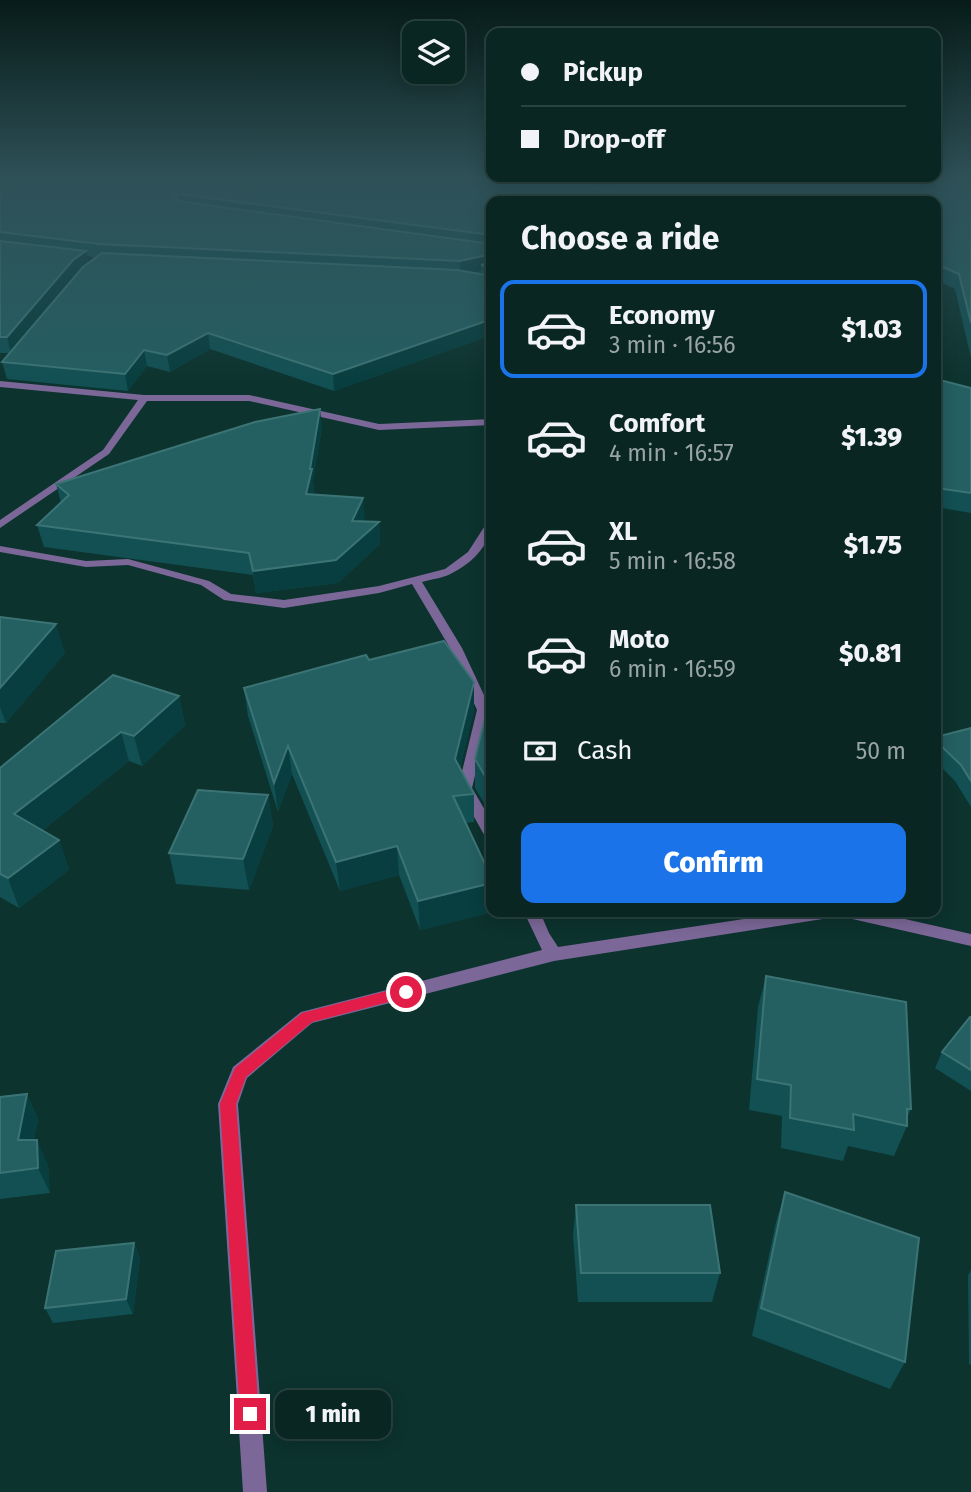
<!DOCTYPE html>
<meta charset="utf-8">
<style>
:root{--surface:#092622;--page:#122e2a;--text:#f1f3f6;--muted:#99a5a5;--line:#294340;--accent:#1a73e8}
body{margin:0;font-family:"Fira Sans",sans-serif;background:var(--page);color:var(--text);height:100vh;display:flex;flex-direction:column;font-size:26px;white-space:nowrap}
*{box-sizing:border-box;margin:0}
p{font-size:23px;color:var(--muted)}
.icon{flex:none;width:38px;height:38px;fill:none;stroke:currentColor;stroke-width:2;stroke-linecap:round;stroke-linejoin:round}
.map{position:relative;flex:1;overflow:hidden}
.panel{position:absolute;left:486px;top:196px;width:455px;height:721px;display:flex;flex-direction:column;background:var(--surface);border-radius:14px;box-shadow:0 4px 18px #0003,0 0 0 2px var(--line)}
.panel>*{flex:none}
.guide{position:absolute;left:486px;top:28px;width:455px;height:154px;border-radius:14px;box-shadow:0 4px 18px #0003,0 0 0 2px var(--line);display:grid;align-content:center;height:154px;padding:0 35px;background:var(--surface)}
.tools{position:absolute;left:402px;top:21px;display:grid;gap:14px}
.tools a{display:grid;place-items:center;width:63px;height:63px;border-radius:14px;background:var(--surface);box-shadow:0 4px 18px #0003,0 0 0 2px var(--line);font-size:35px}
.end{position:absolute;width:32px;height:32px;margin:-16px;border:9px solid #e11d48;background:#fff;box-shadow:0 0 0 4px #fff}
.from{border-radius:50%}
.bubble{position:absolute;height:49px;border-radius:14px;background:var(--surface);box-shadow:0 4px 18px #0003,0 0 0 2px var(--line);font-size:23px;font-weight:800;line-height:49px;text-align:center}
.guide b{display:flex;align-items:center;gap:24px;height:66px;font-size:26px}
.guide b+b{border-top:2px solid var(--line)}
.guide i{width:18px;height:18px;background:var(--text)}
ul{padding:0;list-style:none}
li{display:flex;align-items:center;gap:21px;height:98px;margin:0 14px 10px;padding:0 21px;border:4px solid transparent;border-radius:14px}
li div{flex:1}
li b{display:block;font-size:26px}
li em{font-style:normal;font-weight:800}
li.active{border-color:var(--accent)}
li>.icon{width:63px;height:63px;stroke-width:1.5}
h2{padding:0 35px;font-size:32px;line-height:84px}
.pay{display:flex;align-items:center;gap:18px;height:77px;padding:0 35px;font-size:26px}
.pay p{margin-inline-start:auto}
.cta{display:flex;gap:14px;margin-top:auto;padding:14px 35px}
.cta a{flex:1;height:80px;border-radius:14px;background:var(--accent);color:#fff;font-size:28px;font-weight:800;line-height:80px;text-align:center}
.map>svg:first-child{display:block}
</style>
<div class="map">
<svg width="971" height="1492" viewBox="0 0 971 1492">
<rect width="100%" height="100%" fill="#0c332e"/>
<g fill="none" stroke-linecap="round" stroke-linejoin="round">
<path fill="#7c6898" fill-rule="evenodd" d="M 0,381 L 144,395 L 249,395 L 379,424 L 492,419 L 492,425 L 379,430 L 249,401 L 147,401 L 109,454 L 0,528 L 0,520 L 103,450 L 138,400 L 0,387 Z
M 492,520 C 492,542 474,562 454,572 C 445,578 432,579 422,582 L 462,648 L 491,710 L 472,788 L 492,822 L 492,841 L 487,840 L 458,788 L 477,710 L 450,648 L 412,584 L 379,593 L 284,608 L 224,600 L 201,585 L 128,565 L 86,567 L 0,552 L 0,546 L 86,561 L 128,559 L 209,581 L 231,594 L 284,600 L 379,586 L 445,569 L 468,552 L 488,521 Z
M 524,912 L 540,912 L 549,933 L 558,947 L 790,912 L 837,912 L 835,916 L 829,918 L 554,961 L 312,1023 L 247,1078 L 238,1104 L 267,1492 L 243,1492 L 218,1104 L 233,1067 L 301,1012 L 542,950 Z
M 840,912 L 874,912 L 971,934 L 971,946 L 848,918 L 842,916 Z"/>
</g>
<path fill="#125054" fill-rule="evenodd" d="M 0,176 L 971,176 L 971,358 L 955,289 L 936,280 L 936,201 L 492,201 L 492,335 L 334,391 L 210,349 L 170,372 L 147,366 L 128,391 L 7,379 L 2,362 L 10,353 L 0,353 ZM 87,256 L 96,258 L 88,263 Z
M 936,379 L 971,388 L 971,513 L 936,507 Z
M 322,428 L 313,480 L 314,490 L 313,495 L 365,519 L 364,521 L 379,522 L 380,544 L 338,583 L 256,593 L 253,575 L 44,547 L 37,525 L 61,503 L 56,484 Z
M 0,617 L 65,653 L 6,723 L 0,723 Z
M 369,660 L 474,682 L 474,710 L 460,768 L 474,794 L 474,822 L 466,823 L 492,879 L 492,912 L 420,930 L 399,875 L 340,891 L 292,774 L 278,812 L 248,716 L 244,688 Z
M 179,696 L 185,725 L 142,766 L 129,761 L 43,830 L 59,840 L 69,870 L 19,908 L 0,897 L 0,768 Z
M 492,706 L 492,816 L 475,788 L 475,759 Z
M 971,728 L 971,807 L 955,781 L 936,762 L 936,737 Z
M 268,795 L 273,826 L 249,890 L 176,884 L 169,853 Z
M 766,976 L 911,1109 L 907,1118 L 907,1126 L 894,1156 L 848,1146 L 843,1161 L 781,1148 L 782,1116 L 749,1110 L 758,1007 Z
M 971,1017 L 971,1091 L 935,1068 L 942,1052 Z
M 27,1094 L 38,1119 L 34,1140 L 48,1165 L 50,1193 L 0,1199 L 0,1097 Z
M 785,1192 L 905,1362 L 890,1389 L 752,1336 L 776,1222 Z
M 576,1205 L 720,1273 L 712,1302 L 578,1302 L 573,1235 Z
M 134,1243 L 140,1258 L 133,1314 L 53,1323 L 45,1308 Z
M 971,1270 L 971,1365 L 969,1364 L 968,1275 Z"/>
<path fill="#083e3f" d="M 86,251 L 89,266 L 11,353 L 7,337 L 73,260 Z
M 492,254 L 492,267 L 481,265 L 481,271 L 460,275 L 460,261 Z
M 492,319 L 492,335 L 334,391 L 333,374 Z
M 208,333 L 210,349 L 170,372 L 167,355 Z
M 144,350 L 147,366 L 128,391 L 125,374 Z
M 320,409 L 322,428 L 313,480 L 314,490 L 308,516 L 306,494 Z
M 363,498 L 365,519 L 354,543 L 352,521 Z
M 379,522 L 380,544 L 338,583 L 256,593 L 253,571 Z
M 56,624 L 65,653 L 6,723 L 0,707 L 0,688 Z
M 474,682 L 474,710 L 455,787 L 455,759 Z
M 179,696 L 185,725 L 142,766 L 134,736 Z
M 121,732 L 129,761 L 25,844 L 14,814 Z
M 288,746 L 292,774 L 278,812 L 274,783 Z
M 268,795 L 273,826 L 249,890 L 243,859 Z
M 59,840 L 69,870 L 19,908 L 8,878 Z
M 397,846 L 399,875 L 340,891 L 336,862 Z
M 492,883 L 492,912 L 420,930 L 418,901 Z
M 27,1094 L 38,1119 L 30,1165 L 18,1140 Z
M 37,1140 L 48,1165 L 50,1193 L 38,1168 Z
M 134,1243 L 140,1258 L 133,1314 L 126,1299 Z"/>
<path fill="#245f62" stroke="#3c7475" stroke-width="2" d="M 0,176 L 580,177 L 581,181 L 606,191 L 617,190 L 615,185 L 593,177 L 971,176 L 971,323 L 959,274 L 936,264 L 936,201 L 492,201 L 492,235 L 178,194 L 175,197 L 178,201 L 492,244 L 492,254 L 460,261 L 99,244 L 0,232 Z
M 0,241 L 86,251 L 73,260 L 7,337 L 0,337 Z
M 102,253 L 457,270 L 492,276 L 492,319 L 333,374 L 208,333 L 167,355 L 144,350 L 125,374 L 2,362 L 83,267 Z
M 492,262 L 492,267 L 481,265 Z
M 936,379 L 971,388 L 971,493 L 936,488 Z
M 320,409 L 310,469 L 312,469 L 306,494 L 363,498 L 352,521 L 379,522 L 336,560 L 253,571 L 249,553 L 37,525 L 69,495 L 56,484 L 255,422 Z
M 0,617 L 56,624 L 0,688 Z
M 444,641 L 474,682 L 455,759 L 474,794 L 453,796 L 492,879 L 492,883 L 418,901 L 397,846 L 336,862 L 288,746 L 274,783 L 244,688 L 366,655 L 369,660 Z
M 113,675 L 179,696 L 134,736 L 121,732 L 14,814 L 59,840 L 8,878 L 0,874 L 0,768 Z
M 489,702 L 492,706 L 492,788 L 475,759 Z
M 971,728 L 971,781 L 961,765 L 936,741 L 936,737 Z
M 198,790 L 268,795 L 243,859 L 169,853 Z
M 766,976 L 906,1002 L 911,1109 L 907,1109 L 907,1126 L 853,1114 L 854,1130 L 790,1118 L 791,1085 L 757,1079 Z
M 970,1017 L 971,1017 L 971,1070 L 942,1052 Z
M 27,1094 L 18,1140 L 37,1140 L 38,1168 L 0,1173 L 0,1097 Z
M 785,1192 L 919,1238 L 905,1362 L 761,1308 Z
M 576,1205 L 710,1205 L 720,1273 L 581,1273 Z
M 134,1243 L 126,1299 L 45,1308 L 56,1251 Z"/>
<linearGradient id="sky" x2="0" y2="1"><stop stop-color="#071c19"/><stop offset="0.46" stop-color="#2e5057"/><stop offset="1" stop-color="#2e5057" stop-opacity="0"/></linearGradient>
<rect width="971" height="385" fill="url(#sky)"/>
<path fill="#e11d48" d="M 406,986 L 411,988 L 411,996 L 312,1022 L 246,1077 L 236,1104 L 259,1414 L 257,1420 L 250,1423 L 243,1420 L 240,1414 L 220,1104 L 235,1068 L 302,1013 Z"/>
</svg>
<div class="tools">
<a><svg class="icon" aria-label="layers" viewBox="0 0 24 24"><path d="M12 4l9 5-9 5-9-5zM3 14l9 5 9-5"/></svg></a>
</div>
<i class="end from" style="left:406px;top:992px"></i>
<i class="end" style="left:250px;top:1414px"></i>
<div class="bubble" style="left:275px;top:1390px;width:116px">1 min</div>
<div class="guide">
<b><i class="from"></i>Pickup</b>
<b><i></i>Drop-off</b>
</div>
<section class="panel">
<h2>Choose a ride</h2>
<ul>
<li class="active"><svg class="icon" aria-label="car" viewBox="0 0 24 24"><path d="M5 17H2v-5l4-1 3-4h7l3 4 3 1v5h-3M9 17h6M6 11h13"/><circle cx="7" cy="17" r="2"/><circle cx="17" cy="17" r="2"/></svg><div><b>Economy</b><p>3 min · 16:56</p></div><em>$1.03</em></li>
<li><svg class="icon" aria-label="car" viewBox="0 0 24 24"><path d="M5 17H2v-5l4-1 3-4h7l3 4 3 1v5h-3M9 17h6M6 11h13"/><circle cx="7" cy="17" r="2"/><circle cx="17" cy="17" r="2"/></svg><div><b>Comfort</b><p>4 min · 16:57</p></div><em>$1.39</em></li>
<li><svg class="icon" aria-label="car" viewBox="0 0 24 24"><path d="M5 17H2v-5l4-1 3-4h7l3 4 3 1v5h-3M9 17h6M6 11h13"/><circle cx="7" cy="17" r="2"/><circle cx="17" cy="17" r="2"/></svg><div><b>XL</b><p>5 min · 16:58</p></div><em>$1.75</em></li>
<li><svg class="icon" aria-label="car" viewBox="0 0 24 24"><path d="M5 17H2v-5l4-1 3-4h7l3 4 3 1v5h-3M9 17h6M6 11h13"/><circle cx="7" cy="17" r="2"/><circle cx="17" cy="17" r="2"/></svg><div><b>Moto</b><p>6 min · 16:59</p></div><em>$0.81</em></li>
</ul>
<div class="pay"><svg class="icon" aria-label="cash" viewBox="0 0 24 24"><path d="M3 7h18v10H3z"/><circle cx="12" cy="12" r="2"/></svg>Cash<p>50 m</p></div>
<div class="cta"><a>Confirm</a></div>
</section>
</div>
